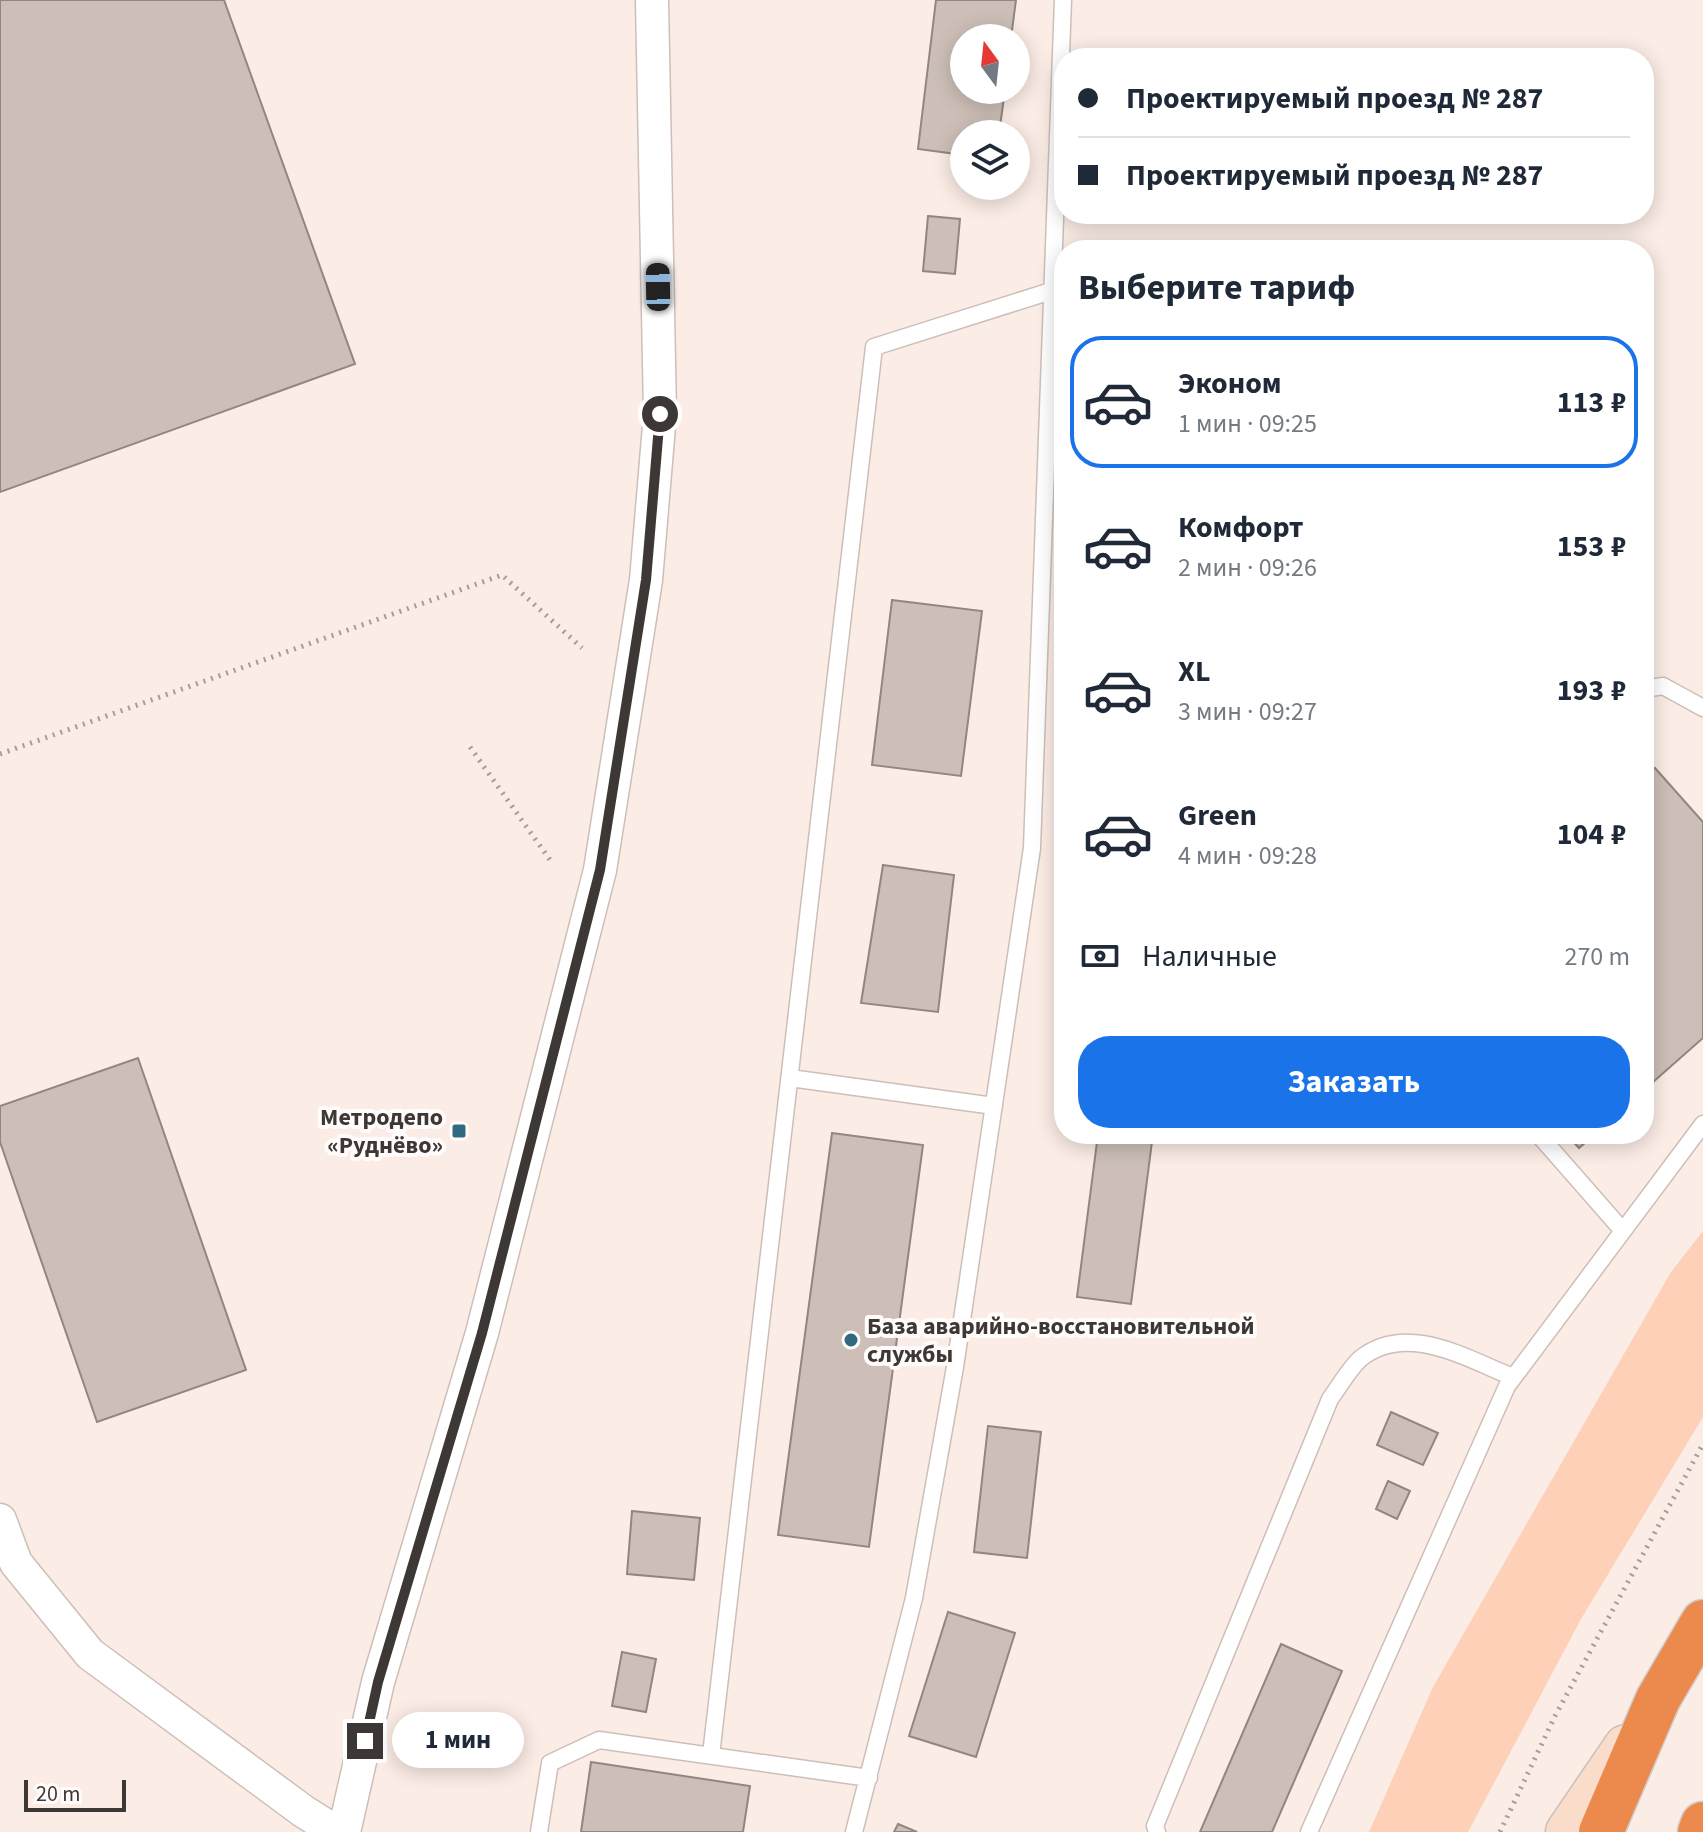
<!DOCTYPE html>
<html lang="ru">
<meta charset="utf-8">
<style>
:root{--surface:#fff;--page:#f6f6f7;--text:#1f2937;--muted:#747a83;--line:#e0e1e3;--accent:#1a73e8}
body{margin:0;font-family:"Source Sans 3",sans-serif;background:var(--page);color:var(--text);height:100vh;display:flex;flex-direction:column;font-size:30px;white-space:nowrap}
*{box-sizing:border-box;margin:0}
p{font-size:26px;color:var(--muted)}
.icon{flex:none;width:44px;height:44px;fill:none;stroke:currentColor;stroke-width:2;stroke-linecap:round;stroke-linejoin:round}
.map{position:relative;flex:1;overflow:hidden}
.panel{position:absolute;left:1054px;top:240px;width:600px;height:904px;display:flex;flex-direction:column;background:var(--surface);border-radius:32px;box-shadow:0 4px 20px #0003}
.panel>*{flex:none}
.top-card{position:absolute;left:1054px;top:48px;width:600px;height:176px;border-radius:32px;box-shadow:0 4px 20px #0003;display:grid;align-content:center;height:176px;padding:0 24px;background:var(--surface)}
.needle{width:52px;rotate:345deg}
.controls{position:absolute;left:950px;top:24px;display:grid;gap:16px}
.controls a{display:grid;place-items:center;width:80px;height:80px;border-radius:50%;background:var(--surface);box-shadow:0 4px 20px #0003;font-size:40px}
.scale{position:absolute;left:24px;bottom:20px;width:102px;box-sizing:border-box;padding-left:8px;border:4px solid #3d3835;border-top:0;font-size:22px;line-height:28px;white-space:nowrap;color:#3d3835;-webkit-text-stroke:6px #fffcfb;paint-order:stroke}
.end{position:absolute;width:36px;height:36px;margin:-18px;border:10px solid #3d3835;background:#fff;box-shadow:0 0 0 4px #fff}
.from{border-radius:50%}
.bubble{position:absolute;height:56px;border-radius:28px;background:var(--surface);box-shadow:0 4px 20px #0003;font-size:26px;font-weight:700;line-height:56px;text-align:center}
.car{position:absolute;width:24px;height:48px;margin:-24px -12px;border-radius:10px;box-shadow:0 0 6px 2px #0007;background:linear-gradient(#222 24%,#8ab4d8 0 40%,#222 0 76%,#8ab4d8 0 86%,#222 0)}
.top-card b{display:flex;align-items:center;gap:28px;height:76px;font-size:30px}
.top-card b+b{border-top:2px solid var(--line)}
.top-card i{width:20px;height:20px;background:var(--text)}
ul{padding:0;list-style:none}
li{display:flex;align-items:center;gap:24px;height:132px;margin:0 16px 12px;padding:0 8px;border:4px solid transparent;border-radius:32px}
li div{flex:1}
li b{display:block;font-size:30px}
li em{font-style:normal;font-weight:700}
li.active{border-color:var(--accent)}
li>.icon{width:72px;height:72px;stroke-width:1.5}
h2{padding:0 24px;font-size:36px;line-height:96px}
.pay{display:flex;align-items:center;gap:20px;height:88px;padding:0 24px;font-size:30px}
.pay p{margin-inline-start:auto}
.button{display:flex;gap:16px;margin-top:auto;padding:16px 24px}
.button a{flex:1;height:92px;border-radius:32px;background:var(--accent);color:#fff;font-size:32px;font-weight:700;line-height:92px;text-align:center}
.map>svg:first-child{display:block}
</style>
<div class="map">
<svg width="1703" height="1832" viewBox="0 0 1703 1832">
<rect width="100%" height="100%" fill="#fbece5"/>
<path fill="#fdd0b7" d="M 1703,1231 L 1703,1417 L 1581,1619 L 1468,1832 L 1369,1832 L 1433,1687 L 1671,1272 Z"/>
<path fill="#cdbfb8" stroke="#92867f" stroke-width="2" d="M 0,0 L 224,0 L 355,364 L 0,492 Z
M 936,0 L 1016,0 L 1011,38 L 964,38 L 964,90 L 1005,90 L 999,134 L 964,134 L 964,155 L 918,149 Z
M 928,216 L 960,219 L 955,274 L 923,271 Z
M 892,600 L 982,611 L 961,776 L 872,765 Z
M 1655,768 L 1703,822 L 1703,1038 L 1644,1090 L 1644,778 Z
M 883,865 L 954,875 L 938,1012 L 861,1003 Z
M 138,1058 L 246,1370 L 97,1422 L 0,1142 L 0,1106 Z
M 832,1133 L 923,1145 L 869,1547 L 778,1535 Z
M 1098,1134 L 1153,1134 L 1131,1304 L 1077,1297 Z
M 1566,1134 L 1595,1134 L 1579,1148 Z
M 1391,1412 L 1438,1433 L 1423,1465 L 1377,1445 Z
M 988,1426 L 1041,1432 L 1027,1558 L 974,1552 Z
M 1388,1481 L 1410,1491 L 1397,1519 L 1376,1509 Z
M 632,1511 L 700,1518 L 694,1580 L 627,1574 Z
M 948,1612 L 1015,1633 L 976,1757 L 909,1736 Z
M 1281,1644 L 1342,1671 L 1272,1832 L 1200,1832 Z
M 622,1652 L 656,1659 L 646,1712 L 612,1706 Z
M 591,1762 L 750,1786 L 743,1832 L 581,1832 Z
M 898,1824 L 917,1832 L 894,1832 Z"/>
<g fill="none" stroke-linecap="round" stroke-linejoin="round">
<g stroke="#cdbfb8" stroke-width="19">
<path id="lane" d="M 1644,689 L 1663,686 L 1703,708
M 790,1078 L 994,1106
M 1538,1134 L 1623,1231
M 711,1755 L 874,347 L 1051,291
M 539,1832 L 550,1763 L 599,1740 L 869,1778
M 854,1832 L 914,1598 L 955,1367 L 1032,848 L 1063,0
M 1157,1832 L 1155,1826 L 1330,1399 C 1339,1387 1349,1369 1360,1359 C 1406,1321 1467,1359 1513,1377
M 1309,1832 L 1507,1386 L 1703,1124"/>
</g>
<g stroke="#cdbfb8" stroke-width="35">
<path id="street" d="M 0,1520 L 16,1563 L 90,1654 L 303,1811 L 336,1832
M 344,1832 L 378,1682 L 482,1333 L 600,870 L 646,580 L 660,414 L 652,0"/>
</g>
<g stroke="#cdbfb8" stroke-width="47">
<path id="secondary" d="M 1568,1832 L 1626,1747"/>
</g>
<g stroke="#d0cfcf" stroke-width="47">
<path id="highway" d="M 1601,1832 L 1658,1699 L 1703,1622
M 1700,1832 L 1703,1824"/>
</g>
<path stroke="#a79d97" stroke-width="5" stroke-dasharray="2 6" stroke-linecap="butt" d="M 470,747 L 550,860
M 0,754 L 502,575 L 582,648
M 1500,1832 L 1555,1716 L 1703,1444"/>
<use href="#lane" stroke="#fff" stroke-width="16"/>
<use href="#street" stroke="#fff" stroke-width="32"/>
<use href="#secondary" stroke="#f9dcca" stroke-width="44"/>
<use href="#highway" stroke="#ec8a4e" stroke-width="44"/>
</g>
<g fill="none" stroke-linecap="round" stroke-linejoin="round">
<path stroke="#3d3835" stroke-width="10" d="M 365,1741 L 378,1682 L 482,1333 L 600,870 L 646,580 L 660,414"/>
</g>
<g fill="#316983" stroke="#fffcfb" stroke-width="3">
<rect x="451" y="1123" width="16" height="16" rx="4"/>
<circle cx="851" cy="1340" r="8"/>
</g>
<g text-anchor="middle" stroke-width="8" stroke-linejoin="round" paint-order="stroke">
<g font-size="24" font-weight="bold" fill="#3d3835" stroke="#fffcfb" text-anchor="end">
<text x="443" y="1125">Метродепо<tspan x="443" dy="28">«Руднёво»</tspan></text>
<text x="867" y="1334" text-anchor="start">База аварийно-восстановительной<tspan x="867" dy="28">службы</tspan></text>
</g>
</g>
</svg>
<div class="controls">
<a><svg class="needle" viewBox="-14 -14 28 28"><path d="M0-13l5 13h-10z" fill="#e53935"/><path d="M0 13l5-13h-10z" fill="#747a83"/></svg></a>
<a><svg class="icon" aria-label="layers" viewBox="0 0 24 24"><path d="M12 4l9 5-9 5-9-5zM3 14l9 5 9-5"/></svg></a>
</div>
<div class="scale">20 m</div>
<i class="end from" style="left:660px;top:414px"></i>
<i class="end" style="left:365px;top:1741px"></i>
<div class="bubble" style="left:392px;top:1712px;width:132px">1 мин</div>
<i class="car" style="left:658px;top:287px;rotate:359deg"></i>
<div class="top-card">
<b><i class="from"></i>Проектируемый проезд № 287</b>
<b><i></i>Проектируемый проезд № 287</b>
</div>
<section class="panel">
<h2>Выберите тариф</h2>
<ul>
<li class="active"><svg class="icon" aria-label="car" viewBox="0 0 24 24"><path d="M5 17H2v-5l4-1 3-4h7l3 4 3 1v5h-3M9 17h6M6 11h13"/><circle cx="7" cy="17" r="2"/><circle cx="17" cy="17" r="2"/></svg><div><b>Эконом</b><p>1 мин · 09:25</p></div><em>113 ₽</em></li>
<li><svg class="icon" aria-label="car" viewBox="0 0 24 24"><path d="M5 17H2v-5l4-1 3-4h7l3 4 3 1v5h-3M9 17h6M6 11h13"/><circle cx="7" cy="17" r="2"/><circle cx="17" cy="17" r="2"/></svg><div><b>Комфорт</b><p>2 мин · 09:26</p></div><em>153 ₽</em></li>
<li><svg class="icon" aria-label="car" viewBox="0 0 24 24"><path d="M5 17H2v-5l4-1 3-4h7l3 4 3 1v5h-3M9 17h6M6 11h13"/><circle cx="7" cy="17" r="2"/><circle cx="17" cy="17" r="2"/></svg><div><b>XL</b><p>3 мин · 09:27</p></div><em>193 ₽</em></li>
<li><svg class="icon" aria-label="car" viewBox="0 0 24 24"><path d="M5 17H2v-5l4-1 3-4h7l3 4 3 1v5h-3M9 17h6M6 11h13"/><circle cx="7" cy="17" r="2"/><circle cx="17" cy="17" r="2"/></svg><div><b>Green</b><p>4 мин · 09:28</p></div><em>104 ₽</em></li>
</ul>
<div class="pay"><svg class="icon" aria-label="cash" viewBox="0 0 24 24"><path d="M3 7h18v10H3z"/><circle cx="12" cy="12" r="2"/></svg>Наличные<p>270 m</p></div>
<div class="button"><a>Заказать</a></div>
</section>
</div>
